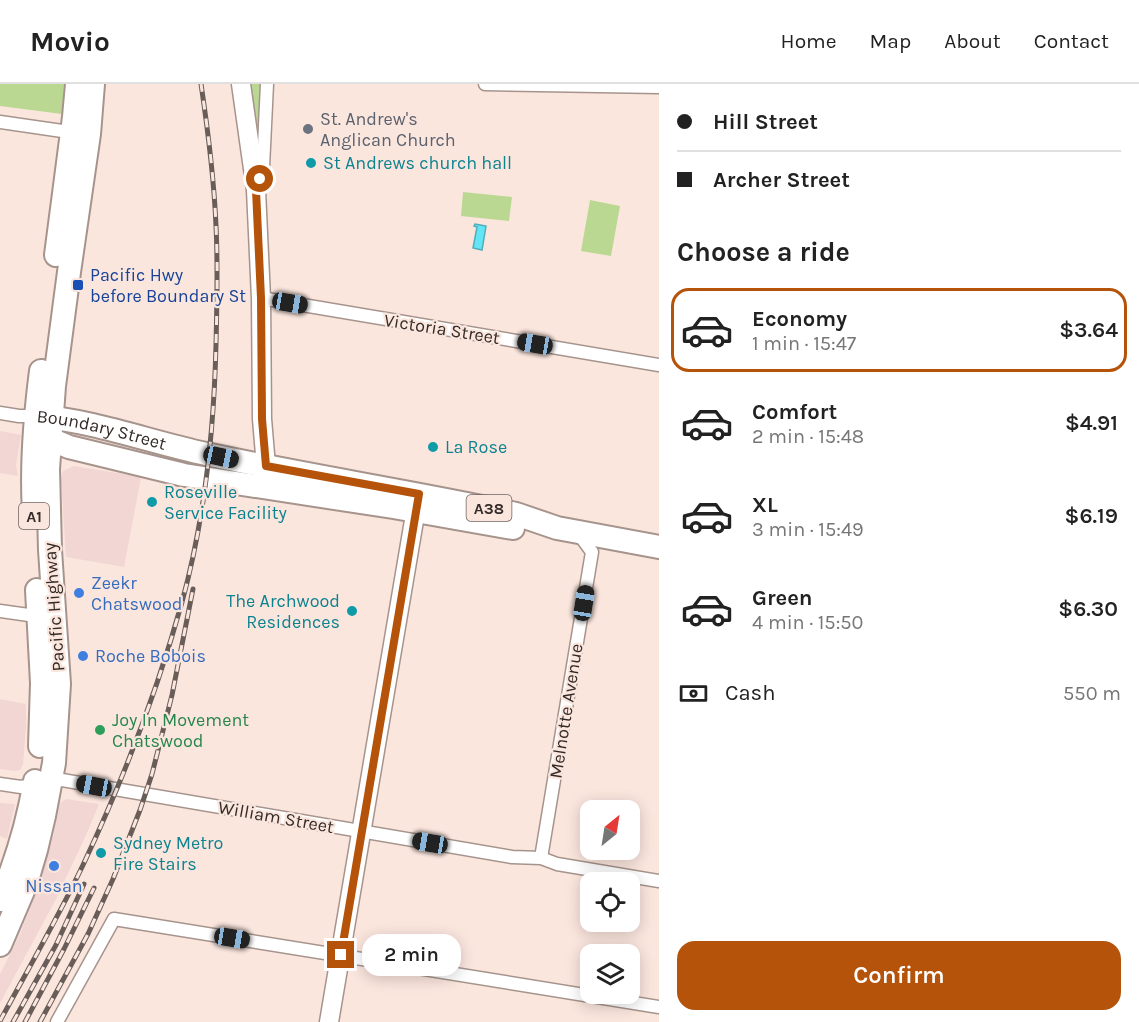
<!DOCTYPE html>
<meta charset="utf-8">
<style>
:root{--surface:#fff;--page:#f2f2f2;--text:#222;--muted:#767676;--line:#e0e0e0;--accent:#b45309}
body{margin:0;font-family:Karla,sans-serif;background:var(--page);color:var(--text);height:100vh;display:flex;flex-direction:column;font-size:22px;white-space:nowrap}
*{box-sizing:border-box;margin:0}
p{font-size:20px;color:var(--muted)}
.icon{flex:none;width:33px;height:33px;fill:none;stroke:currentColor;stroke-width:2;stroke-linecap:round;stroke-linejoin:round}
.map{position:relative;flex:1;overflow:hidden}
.panel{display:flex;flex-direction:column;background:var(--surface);width:480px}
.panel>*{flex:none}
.top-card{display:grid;align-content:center;height:132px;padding:0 18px;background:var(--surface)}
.needle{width:39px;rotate:30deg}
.controls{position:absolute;left:580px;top:716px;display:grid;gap:12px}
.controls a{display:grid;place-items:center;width:60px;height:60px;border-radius:12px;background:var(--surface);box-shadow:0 3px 15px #0003;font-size:30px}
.end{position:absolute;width:27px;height:27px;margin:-14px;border:8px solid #b45309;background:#fff;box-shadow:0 0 0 3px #fff}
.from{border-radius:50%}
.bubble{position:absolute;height:42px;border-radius:18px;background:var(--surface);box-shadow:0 3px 15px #0003;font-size:20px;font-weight:600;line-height:42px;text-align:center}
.car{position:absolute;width:18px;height:36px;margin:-18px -9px;border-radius:8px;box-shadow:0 0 4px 2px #0007;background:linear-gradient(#222 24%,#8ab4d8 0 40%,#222 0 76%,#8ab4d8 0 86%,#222 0)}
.top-card b{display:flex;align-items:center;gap:21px;height:57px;font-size:22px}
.top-card b+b{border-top:2px solid var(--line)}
.top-card i{width:15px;height:15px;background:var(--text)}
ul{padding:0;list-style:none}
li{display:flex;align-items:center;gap:18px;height:84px;margin:0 12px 9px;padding:0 6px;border:3px solid transparent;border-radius:18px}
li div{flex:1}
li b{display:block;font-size:22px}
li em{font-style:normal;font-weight:600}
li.on{border-color:var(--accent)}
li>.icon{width:54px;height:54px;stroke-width:1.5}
h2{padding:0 18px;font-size:27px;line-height:72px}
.pay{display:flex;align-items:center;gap:15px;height:66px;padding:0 18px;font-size:22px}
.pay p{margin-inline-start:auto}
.cta{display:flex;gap:12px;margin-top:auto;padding:12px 18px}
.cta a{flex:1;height:69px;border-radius:18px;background:var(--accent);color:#fff;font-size:24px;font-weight:600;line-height:69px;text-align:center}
header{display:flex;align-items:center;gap:36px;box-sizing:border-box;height:84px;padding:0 30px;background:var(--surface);border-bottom:2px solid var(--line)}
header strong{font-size:28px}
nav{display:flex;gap:33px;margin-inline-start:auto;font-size:21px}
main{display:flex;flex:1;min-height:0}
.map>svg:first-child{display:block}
</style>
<header>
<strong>Movio</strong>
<nav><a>Home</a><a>Map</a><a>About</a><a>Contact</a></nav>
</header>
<main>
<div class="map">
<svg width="659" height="938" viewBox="0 0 659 938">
<rect width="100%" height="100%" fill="#fbe6de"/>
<path fill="#f1d6d3" d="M 0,347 L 21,351 L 16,381 L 18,392 L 0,389 Z
M 74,382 L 141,393 L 124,483 L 66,473 L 61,394 L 63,387 Z
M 0,615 L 26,620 L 26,644 L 23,680 L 20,686 L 14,687 L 0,685 Z
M 66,715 L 99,720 L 87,749 L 56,815 L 0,919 L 0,890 L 21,848 L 33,815 L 53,753 L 60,719 Z
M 0,719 L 15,720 L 7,755 L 0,752 Z"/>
<path fill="#bad891" d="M 0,0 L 64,0 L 62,30 L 0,22 Z
M 247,0 L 261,0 L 259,83 Z
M 463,108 L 512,113 L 509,137 L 461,132 Z
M 590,116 L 620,122 L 611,172 L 581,167 Z"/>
<path fill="#62e5f6" stroke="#54adb8" stroke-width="1.5" d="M 475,140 L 486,142 L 482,166 L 473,164 L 477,143 L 474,142 Z"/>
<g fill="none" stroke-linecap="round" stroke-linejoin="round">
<g stroke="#a6948c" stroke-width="15">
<path id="street" d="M 485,0 L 659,3
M 0,38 L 76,49
M 258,100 L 263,83 L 267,0
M 261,214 L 659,281
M 0,329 L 19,332 L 36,332
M 0,527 L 43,533
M 0,700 L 21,703 L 62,696 L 512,773 L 541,774 L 557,780 L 659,797
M 541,774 L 592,468 L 578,449
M 57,938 L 114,835 L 659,923"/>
</g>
<g stroke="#a6948c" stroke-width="21">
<path id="secondary" d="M 241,0 L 256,106 L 261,214 L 262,335 L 266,382
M 329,938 L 418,413"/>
</g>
<g stroke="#a6948c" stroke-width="26">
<g id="highway">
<path d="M 56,171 L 74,33 L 77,0"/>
<path id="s1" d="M 37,332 C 95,337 150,358 206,370 C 309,392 413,408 516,430 L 557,444 L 659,463"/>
<path d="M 43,343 L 50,355 L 69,363 L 184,391 L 393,423 L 513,444"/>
<path d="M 34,428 C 31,381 35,334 41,287"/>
<path d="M 37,506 L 42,599 L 40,662"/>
<path d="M 0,816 C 16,778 28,738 35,697"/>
<path d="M 0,861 L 26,800 L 36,766 L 44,732 L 54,679 L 59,600 L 50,466 L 48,385 L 54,302 L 69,188 L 89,50 L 93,0"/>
</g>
</g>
<use href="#street" stroke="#fff" stroke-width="12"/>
<use href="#secondary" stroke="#fff" stroke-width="18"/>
<use href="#highway" stroke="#fff" stroke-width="22"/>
<g stroke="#685d59" stroke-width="5">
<path id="rail" d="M 0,937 C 28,885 58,834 83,781 C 123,696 157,608 182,518 C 205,434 214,347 216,260 C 217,221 218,181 216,142 C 214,94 208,47 201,0
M 13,938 L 56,861 L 84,800
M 25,938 L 64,865 L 94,804
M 40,938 L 88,850 L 113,795 L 140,726 L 152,690 L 172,611 L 193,505"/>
</g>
<use href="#rail" stroke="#fbe6de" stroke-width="3" stroke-dasharray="9" stroke-linecap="butt"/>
</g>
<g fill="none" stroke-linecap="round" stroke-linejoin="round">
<path stroke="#b45309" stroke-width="8" d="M 260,95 L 256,106 L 261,214 L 262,335 L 266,382 L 419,410 L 341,871"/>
</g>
<circle fill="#6b7280" stroke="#fbe6de" stroke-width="2" cx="308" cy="45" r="6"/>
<g fill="#0f9aa8" stroke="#fbe6de" stroke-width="2">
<circle cx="311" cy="79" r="6"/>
<circle cx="433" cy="363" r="6"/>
<circle cx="152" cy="418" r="6"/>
<circle cx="352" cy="527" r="6"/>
<circle cx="101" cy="769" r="6"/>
</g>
<rect fill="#1a4fb4" stroke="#fbe6de" stroke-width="2" x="72" y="195" width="12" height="12" rx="3"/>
<g fill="#3f7fe0" stroke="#fbe6de" stroke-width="2">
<circle cx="79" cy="509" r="6"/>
<circle cx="83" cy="572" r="6"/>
<circle cx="54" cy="782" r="6"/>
</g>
<circle fill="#2e9e5b" stroke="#fbe6de" stroke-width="2" cx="100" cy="646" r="6"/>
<g text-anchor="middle" stroke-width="4.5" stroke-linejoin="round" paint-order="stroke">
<g fill="#fbe6de" stroke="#6f635f" stroke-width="1.5">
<rect x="466.5" y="411" width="45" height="26" rx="4.5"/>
<rect x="19" y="419" width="30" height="26" rx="4.5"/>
</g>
<g font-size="16" font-weight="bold" fill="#332b28">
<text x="489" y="430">A38</text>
<text x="34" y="438">A1</text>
</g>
<g font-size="18" fill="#5b616d" stroke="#fbe6de" text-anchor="start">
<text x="320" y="41">St. Andrew's<tspan x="320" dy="21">Anglican Church</tspan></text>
</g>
<g font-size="18" fill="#0d838f" stroke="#fbe6de" text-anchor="start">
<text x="323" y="85">St Andrews church hall</text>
<text x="445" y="369">La Rose</text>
<text x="164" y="414">Roseville<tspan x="164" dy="21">Service Facility</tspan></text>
<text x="340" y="523" text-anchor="end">The Archwood<tspan x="340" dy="21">Residences</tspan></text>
<text x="113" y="765">Sydney Metro<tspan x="113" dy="21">Fire Stairs</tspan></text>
</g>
<g font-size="18" fill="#164399" stroke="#fbe6de" text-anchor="start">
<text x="90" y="197">Pacific Hwy<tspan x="90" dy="21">before Boundary St</tspan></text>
</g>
<g font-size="18" fill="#332b28" stroke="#fbe6de">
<text transform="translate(442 245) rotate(9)" y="6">Victoria Street</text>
<text dy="6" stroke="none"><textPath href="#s1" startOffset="66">Boundary Street</textPath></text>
<text transform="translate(54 523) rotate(-94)" y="6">Pacific Highway</text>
<text transform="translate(566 627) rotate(-81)" y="6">Melnotte Avenue</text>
<text transform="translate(276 733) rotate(10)" y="6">William Street</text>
</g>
<g font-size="18" fill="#366cbe" stroke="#fbe6de" text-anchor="start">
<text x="91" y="505">Zeekr<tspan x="91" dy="21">Chatswood</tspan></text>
<text x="95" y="578">Roche Bobois</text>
<text x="54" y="808" text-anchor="middle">Nissan</text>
</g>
<g font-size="18" fill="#27864d" stroke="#fbe6de" text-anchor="start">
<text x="112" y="642">Joy In Movement<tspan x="112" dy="21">Chatswood</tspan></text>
</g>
</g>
</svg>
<div class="controls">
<a><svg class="needle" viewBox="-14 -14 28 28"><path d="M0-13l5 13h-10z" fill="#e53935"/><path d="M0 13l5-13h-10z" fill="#767676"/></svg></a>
<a><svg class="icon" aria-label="locate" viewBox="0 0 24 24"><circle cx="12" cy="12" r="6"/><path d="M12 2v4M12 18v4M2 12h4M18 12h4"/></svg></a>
<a><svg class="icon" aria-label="layers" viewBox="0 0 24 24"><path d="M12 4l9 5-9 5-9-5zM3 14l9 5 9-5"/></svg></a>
</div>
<i class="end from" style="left:260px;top:95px"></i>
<i class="end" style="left:341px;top:871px"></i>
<div class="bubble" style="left:362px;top:850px;width:99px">2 min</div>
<i class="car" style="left:290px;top:219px;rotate:100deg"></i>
<i class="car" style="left:535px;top:260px;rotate:280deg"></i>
<i class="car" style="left:221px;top:373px;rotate:102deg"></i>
<i class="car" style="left:584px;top:519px;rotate:9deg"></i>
<i class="car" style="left:94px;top:702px;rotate:281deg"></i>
<i class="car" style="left:430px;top:759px;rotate:280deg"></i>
<i class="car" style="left:232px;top:854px;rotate:99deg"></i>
</div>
<section class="panel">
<div class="top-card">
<b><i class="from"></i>Hill Street</b>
<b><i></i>Archer Street</b>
</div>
<h2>Choose a ride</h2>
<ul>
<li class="on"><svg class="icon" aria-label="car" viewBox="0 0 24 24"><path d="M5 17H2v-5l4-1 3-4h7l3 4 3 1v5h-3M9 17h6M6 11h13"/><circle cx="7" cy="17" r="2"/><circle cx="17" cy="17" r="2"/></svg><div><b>Economy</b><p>1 min · 15:47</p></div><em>$3.64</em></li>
<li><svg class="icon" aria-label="car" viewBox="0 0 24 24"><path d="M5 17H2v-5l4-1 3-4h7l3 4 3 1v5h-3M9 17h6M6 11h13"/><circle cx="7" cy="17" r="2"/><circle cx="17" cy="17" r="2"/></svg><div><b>Comfort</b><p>2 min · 15:48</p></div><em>$4.91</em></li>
<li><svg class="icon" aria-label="car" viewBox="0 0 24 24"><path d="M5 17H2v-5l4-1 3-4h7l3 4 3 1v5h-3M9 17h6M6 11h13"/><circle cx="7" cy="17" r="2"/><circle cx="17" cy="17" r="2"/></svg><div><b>XL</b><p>3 min · 15:49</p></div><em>$6.19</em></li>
<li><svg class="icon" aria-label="car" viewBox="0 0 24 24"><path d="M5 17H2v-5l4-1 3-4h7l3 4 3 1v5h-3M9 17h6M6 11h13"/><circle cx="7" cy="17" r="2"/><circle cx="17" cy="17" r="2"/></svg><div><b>Green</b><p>4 min · 15:50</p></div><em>$6.30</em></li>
</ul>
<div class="pay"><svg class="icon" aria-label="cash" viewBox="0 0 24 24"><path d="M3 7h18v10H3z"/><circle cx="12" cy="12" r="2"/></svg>Cash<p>550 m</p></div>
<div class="cta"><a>Confirm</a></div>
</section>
</main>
